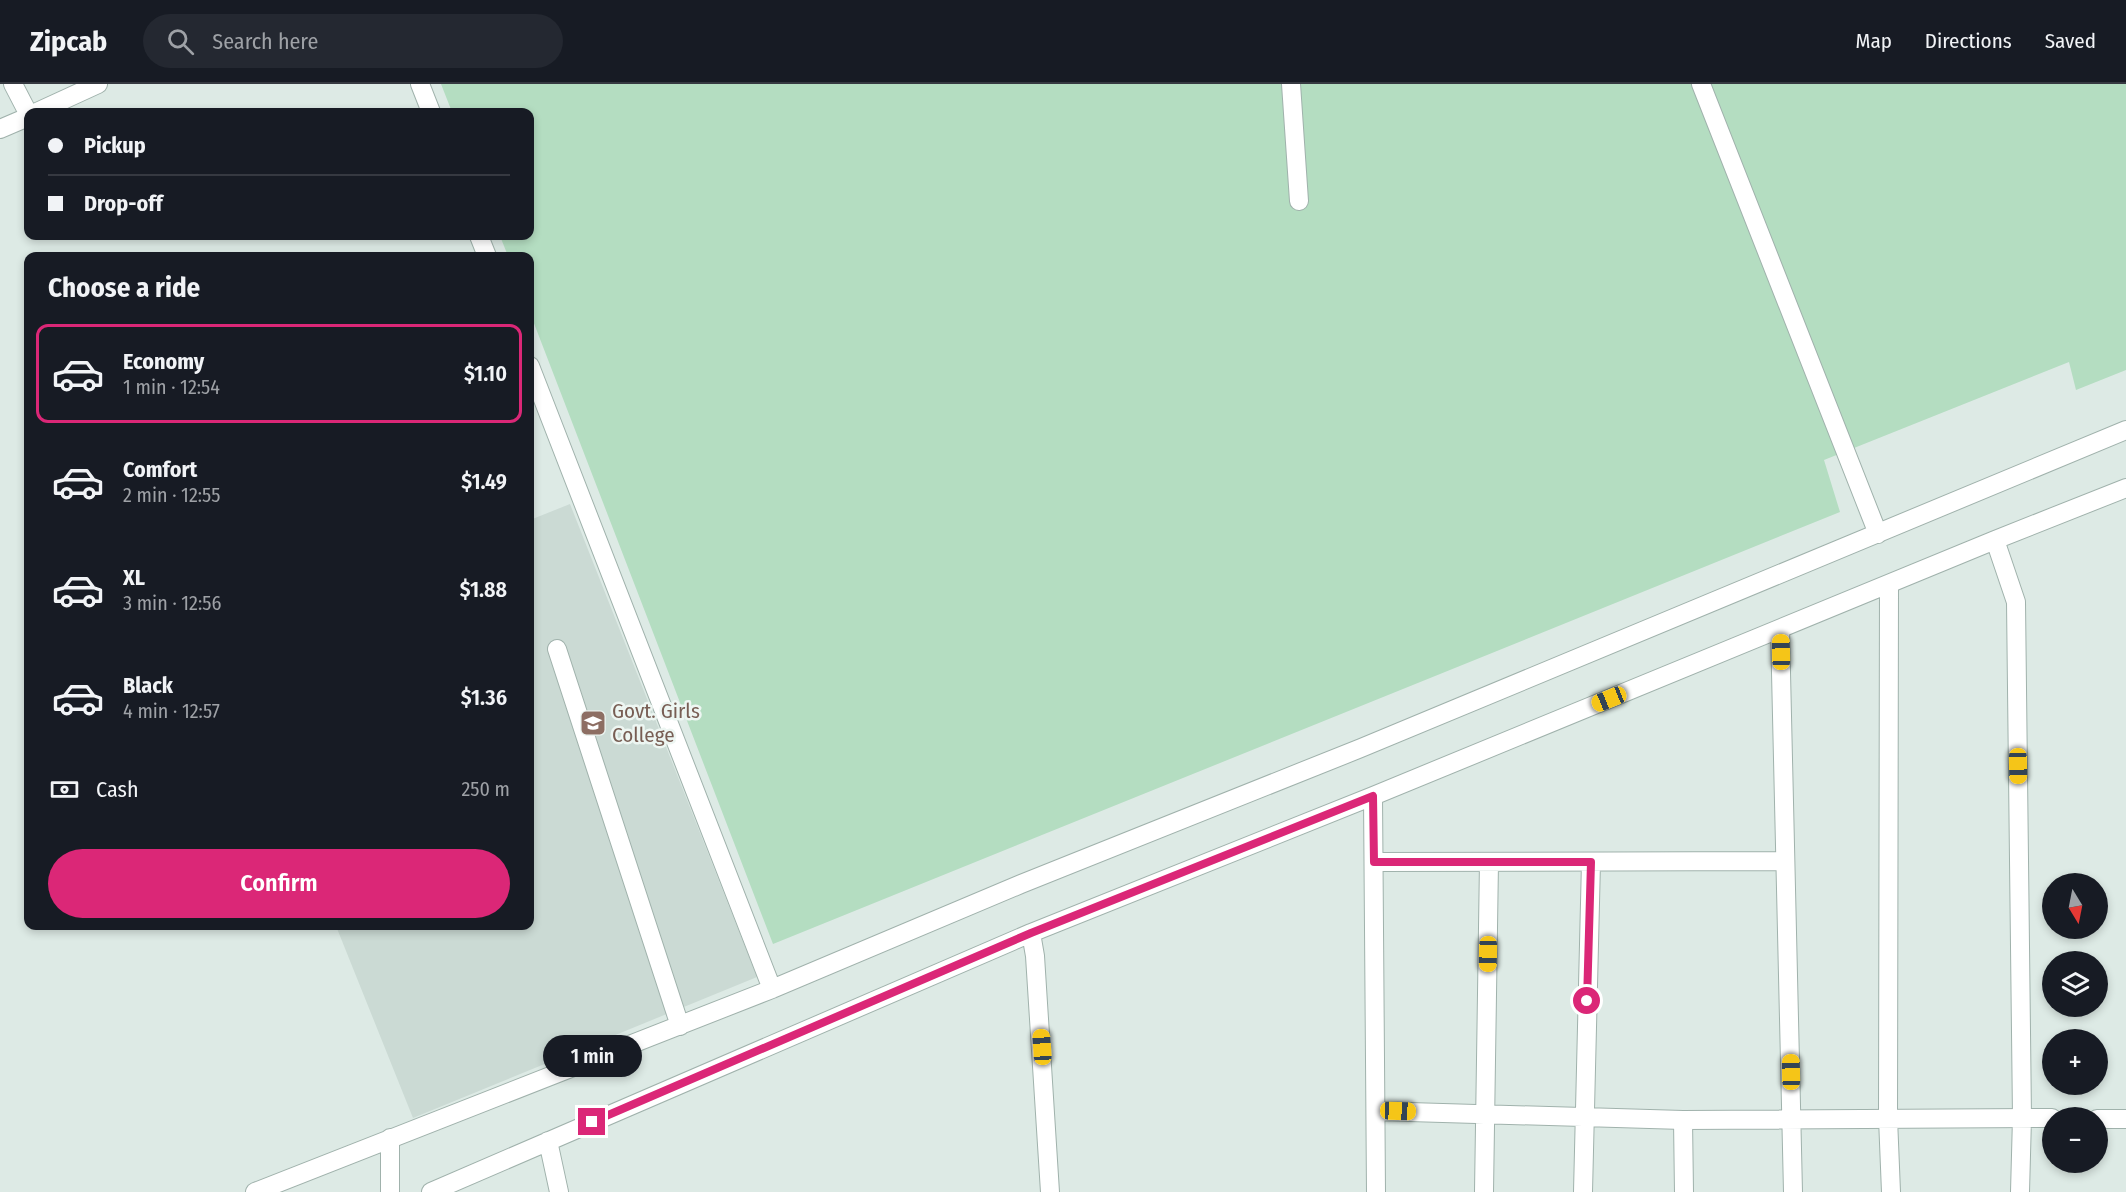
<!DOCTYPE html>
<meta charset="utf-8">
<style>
:root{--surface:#171b24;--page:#242831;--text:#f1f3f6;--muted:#9ea1a6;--line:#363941;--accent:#db2777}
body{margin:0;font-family:"Fira Sans Condensed",sans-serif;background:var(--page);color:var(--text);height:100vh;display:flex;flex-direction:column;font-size:22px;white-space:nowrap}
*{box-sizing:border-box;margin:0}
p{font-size:20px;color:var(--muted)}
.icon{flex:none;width:33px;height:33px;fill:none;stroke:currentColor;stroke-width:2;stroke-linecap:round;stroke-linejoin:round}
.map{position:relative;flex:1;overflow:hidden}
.panel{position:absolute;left:24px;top:168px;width:510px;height:678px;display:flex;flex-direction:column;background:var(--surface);border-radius:12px;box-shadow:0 3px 9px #0003}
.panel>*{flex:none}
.guide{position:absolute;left:24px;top:24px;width:510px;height:132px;border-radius:12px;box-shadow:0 3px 9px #0003;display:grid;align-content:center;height:132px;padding:0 24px;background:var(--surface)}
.needle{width:39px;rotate:170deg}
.tools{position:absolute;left:2042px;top:789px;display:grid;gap:12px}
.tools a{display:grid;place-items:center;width:66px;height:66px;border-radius:50%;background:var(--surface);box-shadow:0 3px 9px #0003;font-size:30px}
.end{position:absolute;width:27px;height:27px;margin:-14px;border:8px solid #db2777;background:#fff;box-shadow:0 0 0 3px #fff}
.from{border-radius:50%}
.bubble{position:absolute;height:42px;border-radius:21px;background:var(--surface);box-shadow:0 3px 9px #0003;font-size:20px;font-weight:600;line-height:42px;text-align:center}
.car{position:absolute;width:18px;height:36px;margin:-18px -9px;border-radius:8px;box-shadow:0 0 4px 2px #0007;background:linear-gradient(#f5c518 24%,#345 0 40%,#f5c518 0 76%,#345 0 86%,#f5c518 0)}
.guide b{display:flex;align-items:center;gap:21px;height:57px;font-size:22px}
.guide b+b{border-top:2px solid var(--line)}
.guide i{width:15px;height:15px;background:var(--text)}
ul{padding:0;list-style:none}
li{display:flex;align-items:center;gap:18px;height:99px;margin:0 12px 9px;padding:0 12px;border:3px solid transparent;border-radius:12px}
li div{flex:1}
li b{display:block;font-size:22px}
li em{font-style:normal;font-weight:600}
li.current{border-color:var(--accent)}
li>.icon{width:54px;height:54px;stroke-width:1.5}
h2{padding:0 24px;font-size:27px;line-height:72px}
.pay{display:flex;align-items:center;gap:15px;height:66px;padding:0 24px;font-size:22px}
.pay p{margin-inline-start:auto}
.primary-button{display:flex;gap:12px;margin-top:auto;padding:12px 24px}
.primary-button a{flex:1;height:69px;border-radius:36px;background:var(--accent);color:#fff;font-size:24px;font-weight:600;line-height:69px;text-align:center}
header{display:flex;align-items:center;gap:36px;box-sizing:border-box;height:84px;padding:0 30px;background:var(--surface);border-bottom:2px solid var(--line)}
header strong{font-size:28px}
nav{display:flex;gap:33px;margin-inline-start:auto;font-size:21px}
.search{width:420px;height:54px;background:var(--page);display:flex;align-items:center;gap:15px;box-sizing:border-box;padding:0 21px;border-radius:33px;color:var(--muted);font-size:22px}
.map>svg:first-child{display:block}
</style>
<header>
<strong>Zipcab</strong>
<div class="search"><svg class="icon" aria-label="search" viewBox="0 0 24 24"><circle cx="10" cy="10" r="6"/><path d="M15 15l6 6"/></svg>Search here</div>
<nav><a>Map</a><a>Directions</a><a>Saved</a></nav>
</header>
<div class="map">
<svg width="2126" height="1108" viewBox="0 0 2126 1108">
<rect width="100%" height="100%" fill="#ddeae5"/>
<path fill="#cbdad4" d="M 570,420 L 757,893 L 413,1034 L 336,842 L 530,842 L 530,436 Z"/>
<path fill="#b4ddc1" d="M 441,0 L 2126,0 L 2126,286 L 2076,306 L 2069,278 L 1824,376 L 1840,428 L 773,860 L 530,229 L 530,172 L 508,172 L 500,152 L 530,152 L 530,28 L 452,28 Z"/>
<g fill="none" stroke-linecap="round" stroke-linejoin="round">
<g stroke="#a0b2ac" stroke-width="20">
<path id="minor" d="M 13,0 L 28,29
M 420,0 L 431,28
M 1291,0 L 1299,117
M 1701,0 L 1878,450
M 37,28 L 98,0
M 0,45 L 28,33
M 479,152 L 487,172
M 530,282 L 772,905
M 1995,456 L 2016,518 L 2022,1034 L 2020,1108
M 1889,500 L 1888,1034 L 1891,1108
M 1780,545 L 1793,1108
M 557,565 L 680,942
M 1373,712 L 1376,1108
M 1374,778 L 1785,777
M 1031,849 L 1035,872 L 1050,1108
M 1376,1027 L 1683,1036 L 2052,1034
M 2097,1035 L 2126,1035
M 1683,1036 L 1684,1108
M 390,1054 L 390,1108
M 548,1057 L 559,1108
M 255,1108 L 772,905 L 1021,800 L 1361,664 L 2126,346
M 431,1108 L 1031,849 L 1373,712 L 1995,456 L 2126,404
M 1484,1108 L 1489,778
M 1583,1108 L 1591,778"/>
</g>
<use href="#minor" stroke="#fff" stroke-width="18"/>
</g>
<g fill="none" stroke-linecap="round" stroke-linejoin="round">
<path stroke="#db2777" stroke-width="8" d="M 592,1038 L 1031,849 L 1373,712 L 1374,778 L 1591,778 L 1587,917"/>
</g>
<defs>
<g id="school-square" transform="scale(1.35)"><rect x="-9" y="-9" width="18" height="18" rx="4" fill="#8d6e63" stroke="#edf6f2"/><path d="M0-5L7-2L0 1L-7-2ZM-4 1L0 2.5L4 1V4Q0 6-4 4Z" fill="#fff"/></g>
</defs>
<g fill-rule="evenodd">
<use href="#school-square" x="593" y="639"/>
</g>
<g text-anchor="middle" stroke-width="5" stroke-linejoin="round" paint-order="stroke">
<g font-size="21" fill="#785e54" stroke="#edf6f2" text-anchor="start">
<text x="612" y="634">Govt. Girls<tspan x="612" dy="24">College</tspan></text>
</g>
</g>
</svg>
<div class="tools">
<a><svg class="needle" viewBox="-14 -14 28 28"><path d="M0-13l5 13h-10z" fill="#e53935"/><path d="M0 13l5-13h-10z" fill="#9ea1a6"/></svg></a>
<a><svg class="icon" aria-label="layers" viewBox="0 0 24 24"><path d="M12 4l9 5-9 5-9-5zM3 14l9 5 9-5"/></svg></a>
<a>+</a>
<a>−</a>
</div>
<i class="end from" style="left:1587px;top:917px"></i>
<i class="end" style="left:592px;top:1038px"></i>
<div class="bubble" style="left:543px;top:951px;width:99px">1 min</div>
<i class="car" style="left:1781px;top:568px;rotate:359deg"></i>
<i class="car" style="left:1609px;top:615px;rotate:248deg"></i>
<i class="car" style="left:2018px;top:682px;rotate:179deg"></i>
<i class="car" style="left:1488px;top:870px;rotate:181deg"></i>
<i class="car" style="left:1042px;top:963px;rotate:356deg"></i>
<i class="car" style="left:1791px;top:988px;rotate:359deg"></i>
<i class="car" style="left:1398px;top:1027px;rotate:92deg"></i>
<div class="guide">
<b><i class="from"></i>Pickup</b>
<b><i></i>Drop-off</b>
</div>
<section class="panel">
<h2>Choose a ride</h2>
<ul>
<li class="current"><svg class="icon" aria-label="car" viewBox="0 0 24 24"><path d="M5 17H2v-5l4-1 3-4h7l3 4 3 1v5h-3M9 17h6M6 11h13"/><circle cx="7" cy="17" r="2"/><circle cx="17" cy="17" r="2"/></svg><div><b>Economy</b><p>1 min · 12:54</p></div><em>$1.10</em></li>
<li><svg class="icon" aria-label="car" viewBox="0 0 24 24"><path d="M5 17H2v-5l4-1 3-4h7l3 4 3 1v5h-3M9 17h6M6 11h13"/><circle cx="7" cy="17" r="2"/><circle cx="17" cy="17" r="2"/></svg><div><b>Comfort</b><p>2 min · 12:55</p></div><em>$1.49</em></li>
<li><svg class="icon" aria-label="car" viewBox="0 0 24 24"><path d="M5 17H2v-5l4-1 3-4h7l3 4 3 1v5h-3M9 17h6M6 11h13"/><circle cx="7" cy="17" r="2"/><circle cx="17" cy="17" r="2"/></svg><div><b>XL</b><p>3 min · 12:56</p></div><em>$1.88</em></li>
<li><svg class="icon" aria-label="car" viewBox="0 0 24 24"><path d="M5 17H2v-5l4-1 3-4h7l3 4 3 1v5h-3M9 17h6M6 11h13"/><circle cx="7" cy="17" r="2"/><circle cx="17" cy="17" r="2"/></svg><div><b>Black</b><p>4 min · 12:57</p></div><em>$1.36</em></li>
</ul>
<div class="pay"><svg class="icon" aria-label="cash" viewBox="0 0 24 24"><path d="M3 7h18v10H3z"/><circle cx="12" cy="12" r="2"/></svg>Cash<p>250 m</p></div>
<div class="primary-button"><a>Confirm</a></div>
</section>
</div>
